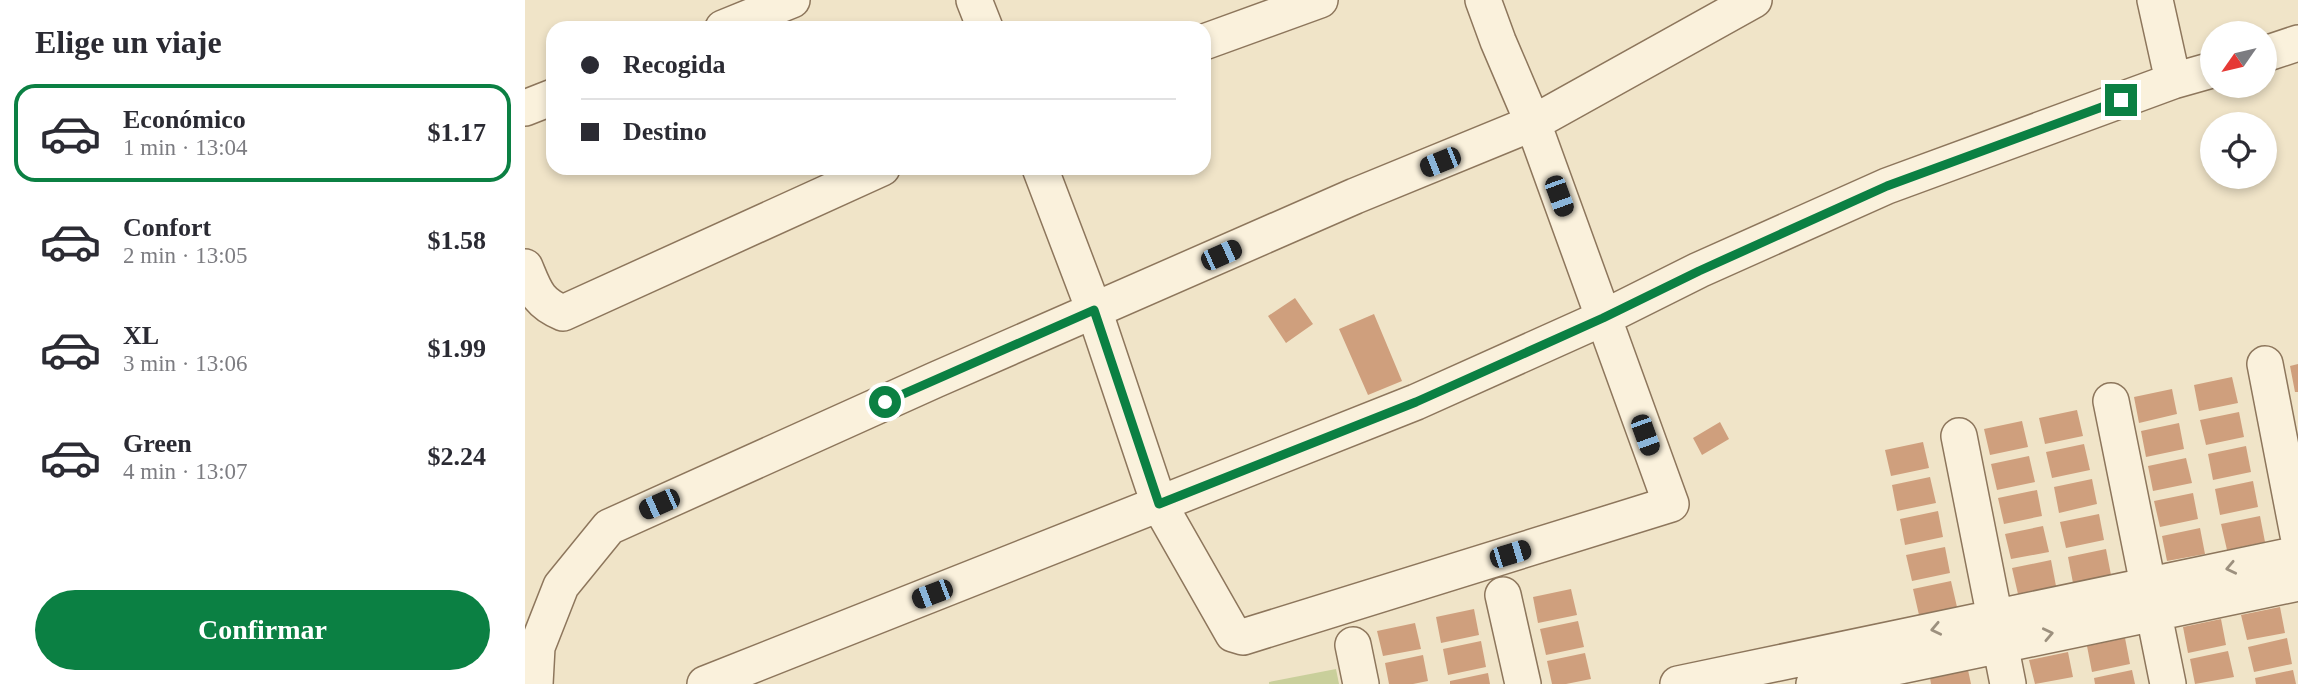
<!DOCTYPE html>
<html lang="es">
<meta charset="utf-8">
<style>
:root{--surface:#fff;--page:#f7f7f7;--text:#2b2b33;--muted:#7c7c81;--line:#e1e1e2;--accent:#0b8043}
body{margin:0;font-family:Georgia,serif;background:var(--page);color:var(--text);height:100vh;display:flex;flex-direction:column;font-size:26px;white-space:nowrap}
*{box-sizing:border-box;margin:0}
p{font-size:23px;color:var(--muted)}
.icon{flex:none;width:38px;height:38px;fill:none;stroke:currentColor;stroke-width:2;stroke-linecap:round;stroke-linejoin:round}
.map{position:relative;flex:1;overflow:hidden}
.sheet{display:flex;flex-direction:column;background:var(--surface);width:525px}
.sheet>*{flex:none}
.banner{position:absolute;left:21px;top:21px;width:665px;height:154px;border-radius:21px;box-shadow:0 4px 10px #0003;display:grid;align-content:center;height:154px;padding:0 35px;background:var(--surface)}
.needle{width:46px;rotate:236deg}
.fabs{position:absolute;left:1675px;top:21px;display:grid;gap:14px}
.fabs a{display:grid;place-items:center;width:77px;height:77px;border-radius:50%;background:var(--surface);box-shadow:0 4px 10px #0003;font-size:35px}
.end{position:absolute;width:32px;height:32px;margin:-16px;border:9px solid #0b8043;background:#fff;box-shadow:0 0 0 4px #fff}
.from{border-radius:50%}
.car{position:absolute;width:21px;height:42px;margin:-21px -10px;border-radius:9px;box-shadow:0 0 5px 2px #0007;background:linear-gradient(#222 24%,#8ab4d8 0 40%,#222 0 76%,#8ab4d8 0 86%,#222 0)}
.banner b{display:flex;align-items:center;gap:24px;height:66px;font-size:26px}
.banner b+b{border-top:2px solid var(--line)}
.banner i{width:18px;height:18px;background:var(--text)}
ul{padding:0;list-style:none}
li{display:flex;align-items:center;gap:21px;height:98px;margin:0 14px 10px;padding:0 21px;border:4px solid transparent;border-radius:21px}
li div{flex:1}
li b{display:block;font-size:26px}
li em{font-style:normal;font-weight:700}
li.on{border-color:var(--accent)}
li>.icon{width:63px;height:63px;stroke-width:1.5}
h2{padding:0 35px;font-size:32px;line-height:84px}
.primary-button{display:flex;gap:14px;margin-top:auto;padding:14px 35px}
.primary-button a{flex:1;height:80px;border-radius:42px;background:var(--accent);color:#fff;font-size:28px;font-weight:700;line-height:80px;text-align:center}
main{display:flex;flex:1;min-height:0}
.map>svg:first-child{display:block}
</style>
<main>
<section class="sheet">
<h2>Elige un viaje</h2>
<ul>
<li class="on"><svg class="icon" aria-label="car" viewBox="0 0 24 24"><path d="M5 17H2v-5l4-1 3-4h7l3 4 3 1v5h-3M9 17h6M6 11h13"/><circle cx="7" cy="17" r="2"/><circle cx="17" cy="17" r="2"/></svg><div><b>Económico</b><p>1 min · 13:04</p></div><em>$1.17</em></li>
<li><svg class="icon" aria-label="car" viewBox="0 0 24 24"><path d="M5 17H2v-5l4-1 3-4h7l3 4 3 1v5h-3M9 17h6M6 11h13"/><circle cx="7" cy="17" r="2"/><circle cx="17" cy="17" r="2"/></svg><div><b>Confort</b><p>2 min · 13:05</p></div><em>$1.58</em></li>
<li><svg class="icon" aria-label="car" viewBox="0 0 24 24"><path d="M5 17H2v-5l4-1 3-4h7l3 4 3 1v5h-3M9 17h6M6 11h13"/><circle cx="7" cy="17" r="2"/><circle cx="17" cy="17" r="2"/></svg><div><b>XL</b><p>3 min · 13:06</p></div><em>$1.99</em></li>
<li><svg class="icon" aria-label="car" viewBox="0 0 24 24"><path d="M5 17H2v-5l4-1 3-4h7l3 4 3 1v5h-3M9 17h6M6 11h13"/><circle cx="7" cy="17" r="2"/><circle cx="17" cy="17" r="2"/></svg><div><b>Green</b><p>4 min · 13:07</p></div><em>$2.24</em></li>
</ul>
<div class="primary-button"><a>Confirmar</a></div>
</section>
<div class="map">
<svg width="1773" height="684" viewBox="0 0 1773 684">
<rect width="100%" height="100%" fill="#f0e4c8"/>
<path fill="#c9cf9b" d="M 811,669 L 814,684 L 744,684 L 744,682 Z"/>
<path fill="#cf9f7d" d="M 770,298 L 788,324 L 761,343 L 743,316 Z
M 849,314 L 877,381 L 843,395 L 814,329 Z
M 1773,364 L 1773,392 L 1770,392 L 1765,366 Z
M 1707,377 L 1713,403 L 1674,411 L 1669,385 Z
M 1647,389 L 1652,414 L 1614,423 L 1609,397 Z
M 1552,410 L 1558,436 L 1520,444 L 1514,418 Z
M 1714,412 L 1719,437 L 1681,445 L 1675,420 Z
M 1497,421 L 1503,447 L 1465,455 L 1459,429 Z
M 1195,422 L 1204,439 L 1177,455 L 1168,438 Z
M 1654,423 L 1659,449 L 1621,457 L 1616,431 Z
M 1398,442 L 1404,468 L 1366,476 L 1360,450 Z
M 1559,444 L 1565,470 L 1527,478 L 1521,452 Z
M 1721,446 L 1726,472 L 1688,480 L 1683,454 Z
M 1504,456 L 1510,482 L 1472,490 L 1466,464 Z
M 1661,458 L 1667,483 L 1628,491 L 1623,466 Z
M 1405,477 L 1411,503 L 1372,511 L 1367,485 Z
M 1567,479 L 1572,504 L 1534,513 L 1529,487 Z
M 1728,481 L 1733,507 L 1695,515 L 1690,489 Z
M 1512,490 L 1517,516 L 1479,524 L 1473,498 Z
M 1668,493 L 1673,519 L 1635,527 L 1629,501 Z
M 1413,511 L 1418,537 L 1380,545 L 1375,519 Z
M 1574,514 L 1579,540 L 1541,548 L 1535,522 Z
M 1735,516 L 1740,542 L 1702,550 L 1696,524 Z
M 1518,526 L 1524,552 L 1486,559 L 1480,534 Z
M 1675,528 L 1680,554 L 1642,561 L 1637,536 Z
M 1420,547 L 1425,573 L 1387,581 L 1381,555 Z
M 1581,549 L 1586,575 L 1548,583 L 1543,557 Z
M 1526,560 L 1531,586 L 1493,594 L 1487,568 Z
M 1426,581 L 1432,607 L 1394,615 L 1388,589 Z
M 1046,589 L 1052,615 L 1013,623 L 1008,597 Z
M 1755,607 L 1760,633 L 1722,640 L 1716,615 Z
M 949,609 L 954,635 L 916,643 L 911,617 Z
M 1696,619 L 1701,645 L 1663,653 L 1658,627 Z
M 1053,621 L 1059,647 L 1021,655 L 1015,629 Z
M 890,623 L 896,649 L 858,656 L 852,631 Z
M 1600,638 L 1605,664 L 1567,672 L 1562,646 Z
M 1762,638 L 1767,664 L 1729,672 L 1723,647 Z
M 956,641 L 961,667 L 923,675 L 918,649 Z
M 1703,651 L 1709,677 L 1670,684 L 1665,659 Z
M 1543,652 L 1548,677 L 1510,684 L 1504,660 Z
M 1060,653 L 1066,679 L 1041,684 L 1027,684 L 1022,661 Z
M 898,655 L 903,681 L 888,684 L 864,684 L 860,663 Z
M 1443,670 L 1446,684 L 1406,684 L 1405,678 Z
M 1607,670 L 1610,684 L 1570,684 L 1569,678 Z
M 1768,670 L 1771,684 L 1731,684 L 1730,678 Z
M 963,673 L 965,684 L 925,684 L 925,681 Z"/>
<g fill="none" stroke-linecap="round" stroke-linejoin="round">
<g stroke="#8d765c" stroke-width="38">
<path id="minor" d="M 449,0 L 460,28
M 1630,0 L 1648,81
M 198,28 L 267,0
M 679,42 L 795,0
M 1740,54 L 1773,43
M 0,108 L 28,97
M 515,168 L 569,310 L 634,504 L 708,634 L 718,637 L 1146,504 L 1008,123 L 973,41 L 958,0
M 0,267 C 10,291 13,303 38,313 L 357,168
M 1740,364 L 1773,535
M 1586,401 L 1643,684
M 1434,436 L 1483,684
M 978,595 L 998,684
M 828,645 L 836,684
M 10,684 L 12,647 L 36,586 L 84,527 L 410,380 L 830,196 L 1008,123 L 1229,0
M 180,684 L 891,402 L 1078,318 L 1174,270 L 1362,186 L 1648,81 L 1687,70
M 1153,684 L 1773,554
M 1289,684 L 1773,583"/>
</g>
<use href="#minor" stroke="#faf1dc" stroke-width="35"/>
</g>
<defs><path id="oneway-chevron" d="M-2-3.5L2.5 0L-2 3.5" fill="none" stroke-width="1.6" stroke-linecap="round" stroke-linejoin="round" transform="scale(1.75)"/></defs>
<g stroke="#9c907e">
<use href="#oneway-chevron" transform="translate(1706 568) rotate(168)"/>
<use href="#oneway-chevron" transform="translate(1411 629) rotate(168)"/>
<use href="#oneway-chevron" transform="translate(1523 634) rotate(-12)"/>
</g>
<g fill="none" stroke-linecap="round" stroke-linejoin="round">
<path stroke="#0b8043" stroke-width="9" d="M 360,402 L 569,310 L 634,504 L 891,402 L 1078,318 L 1174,271 L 1362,186 L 1596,100"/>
</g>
</svg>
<div class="fabs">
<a><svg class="needle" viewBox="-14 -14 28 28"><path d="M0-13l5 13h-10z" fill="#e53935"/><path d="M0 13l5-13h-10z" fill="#7c7c81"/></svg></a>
<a><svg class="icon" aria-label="locate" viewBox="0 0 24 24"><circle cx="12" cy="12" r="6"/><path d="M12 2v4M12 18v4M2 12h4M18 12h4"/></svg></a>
</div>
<i class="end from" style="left:360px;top:402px"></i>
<i class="end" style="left:1596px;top:100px"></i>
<i class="car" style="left:915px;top:162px;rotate:248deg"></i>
<i class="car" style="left:1034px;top:196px;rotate:160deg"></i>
<i class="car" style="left:696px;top:255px;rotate:66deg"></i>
<i class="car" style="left:1120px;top:435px;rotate:160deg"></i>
<i class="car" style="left:134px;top:504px;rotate:246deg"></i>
<i class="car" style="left:985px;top:554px;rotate:73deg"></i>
<i class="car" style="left:407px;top:594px;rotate:249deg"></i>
<div class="banner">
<b><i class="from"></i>Recogida</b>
<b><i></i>Destino</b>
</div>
</div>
</main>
